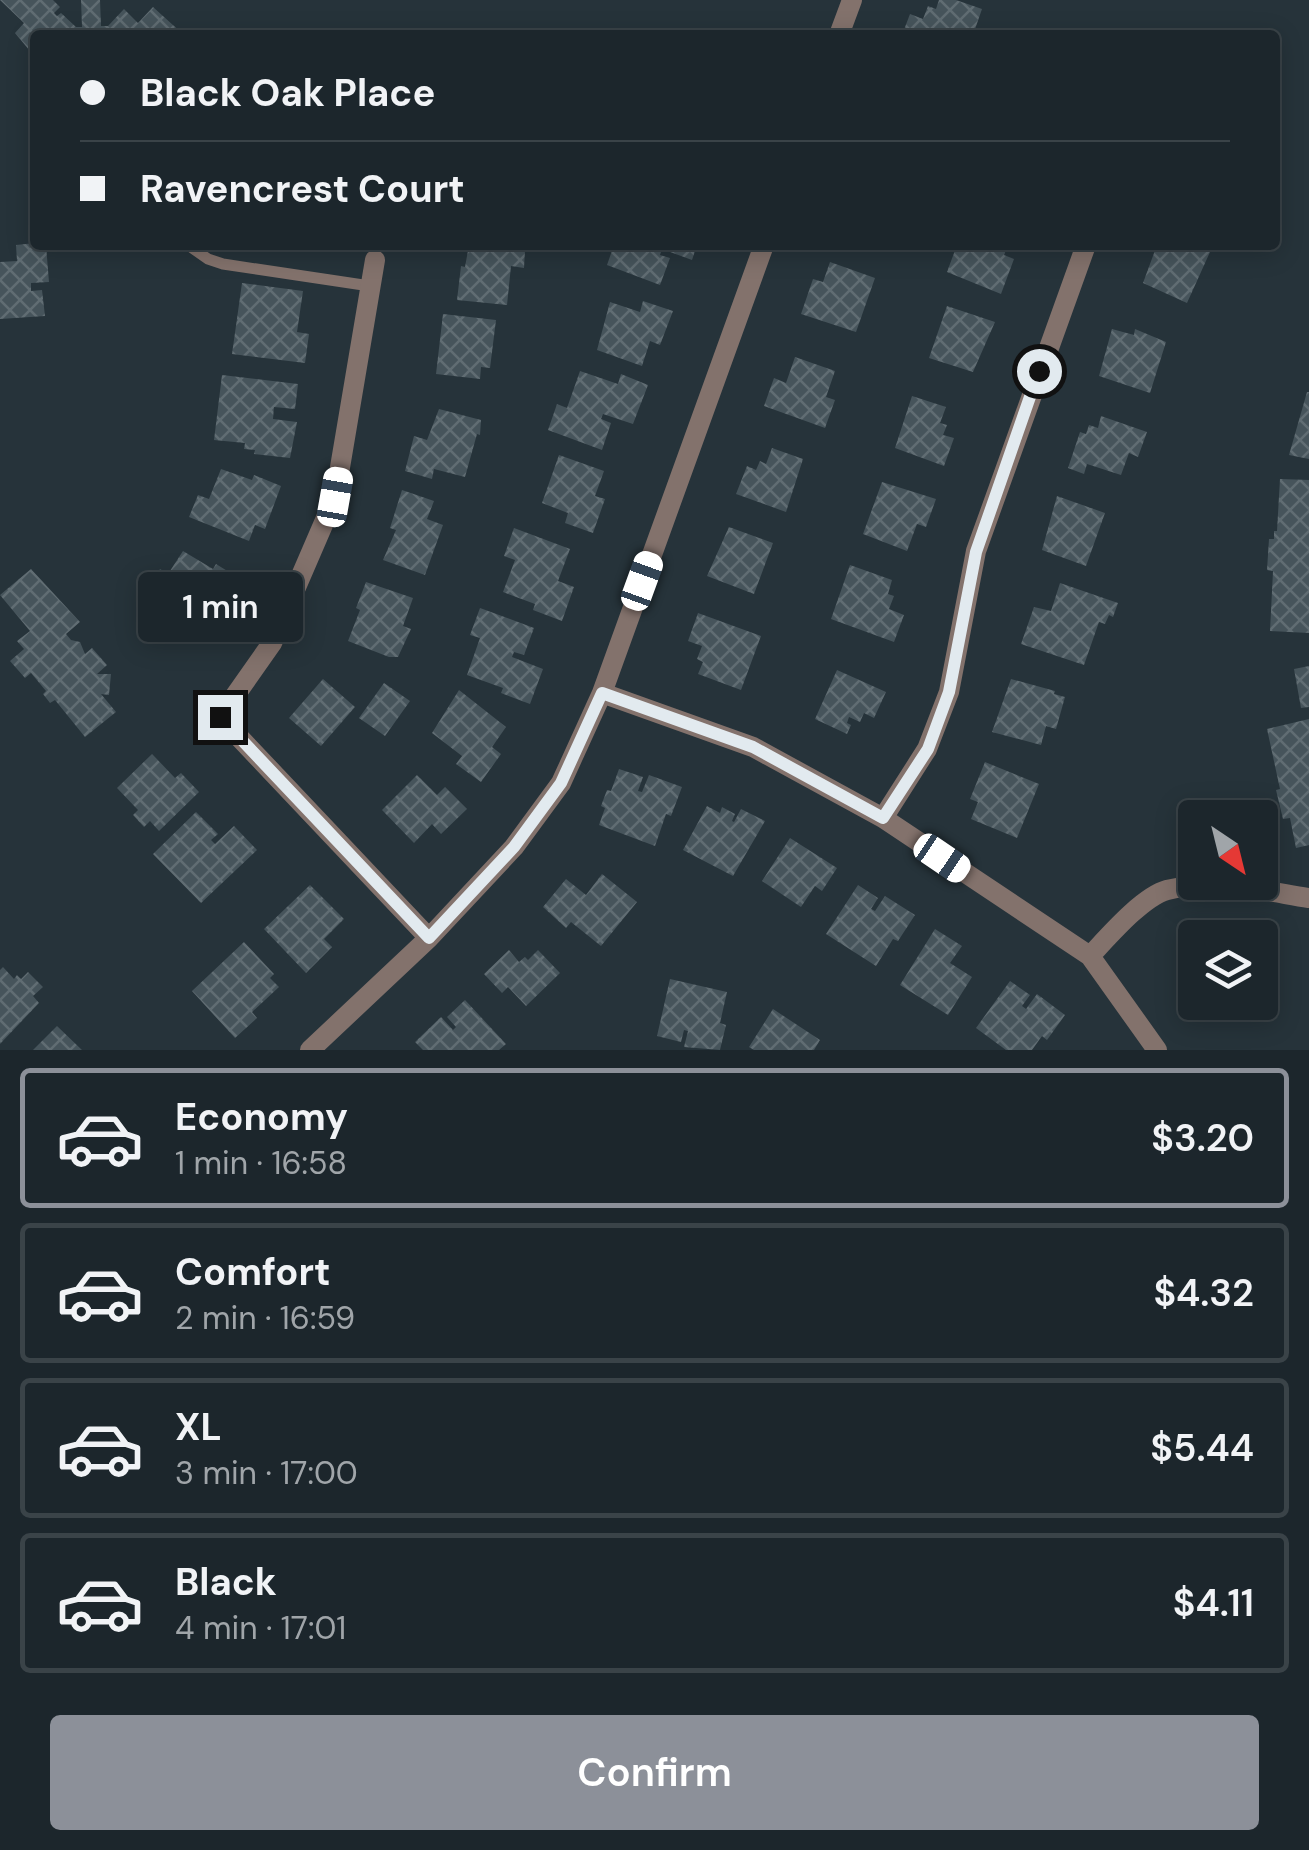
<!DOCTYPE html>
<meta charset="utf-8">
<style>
:root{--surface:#1c262c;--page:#252e34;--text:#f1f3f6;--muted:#a0a5a9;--line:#3a4348;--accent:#8c9099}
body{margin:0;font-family:"DM Sans",sans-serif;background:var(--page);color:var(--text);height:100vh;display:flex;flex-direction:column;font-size:38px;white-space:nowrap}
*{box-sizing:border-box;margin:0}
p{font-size:32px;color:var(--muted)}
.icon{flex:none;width:55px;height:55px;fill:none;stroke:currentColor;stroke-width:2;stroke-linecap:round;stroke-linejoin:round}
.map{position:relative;height:1050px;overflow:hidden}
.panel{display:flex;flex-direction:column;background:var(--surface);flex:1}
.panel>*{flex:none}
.hud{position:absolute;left:30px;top:30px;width:1250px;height:220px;border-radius:10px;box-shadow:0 5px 25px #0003,0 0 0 2px var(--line);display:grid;align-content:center;height:220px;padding:0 50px;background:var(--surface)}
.needle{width:65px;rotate:145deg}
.fabs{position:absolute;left:1178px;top:800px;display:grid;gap:20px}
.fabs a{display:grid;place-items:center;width:100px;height:100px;border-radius:10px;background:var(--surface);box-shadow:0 5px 25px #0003,0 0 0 2px var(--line);font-size:50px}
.end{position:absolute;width:45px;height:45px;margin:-22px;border:12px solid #e2eaef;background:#111;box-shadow:0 0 0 5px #111}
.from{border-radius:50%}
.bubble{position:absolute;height:70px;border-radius:10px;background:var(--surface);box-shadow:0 5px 25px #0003,0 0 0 2px var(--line);font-size:32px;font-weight:600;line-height:70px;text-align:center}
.car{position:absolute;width:30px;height:60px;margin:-30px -15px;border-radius:12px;box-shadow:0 0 8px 2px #0007;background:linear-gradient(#fff 24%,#345 0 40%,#fff 0 76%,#345 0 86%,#fff 0)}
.hud b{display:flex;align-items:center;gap:35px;height:95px;font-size:38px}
.hud b+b{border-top:2px solid var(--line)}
.hud i{width:25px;height:25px;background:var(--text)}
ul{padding:18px 0 0;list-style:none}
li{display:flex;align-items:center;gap:30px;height:140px;margin:0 20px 15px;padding:0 30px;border:5px solid var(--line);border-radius:10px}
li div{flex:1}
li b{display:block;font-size:38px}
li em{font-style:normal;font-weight:600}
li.current{border-color:var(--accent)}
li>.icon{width:90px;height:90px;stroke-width:1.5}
.action{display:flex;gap:20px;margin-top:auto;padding:20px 50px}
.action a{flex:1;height:115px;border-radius:10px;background:var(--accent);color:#fff;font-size:40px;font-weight:600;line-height:115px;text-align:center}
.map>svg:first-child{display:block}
</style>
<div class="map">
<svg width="1309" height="1050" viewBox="0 0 1309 1050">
<defs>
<pattern id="building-cross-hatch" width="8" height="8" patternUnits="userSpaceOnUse" patternTransform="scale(2.5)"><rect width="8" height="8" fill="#46545b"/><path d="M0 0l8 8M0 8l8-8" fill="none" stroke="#606d73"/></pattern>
</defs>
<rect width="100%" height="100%" fill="#26333a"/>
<path fill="url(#building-cross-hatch)" d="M 0,0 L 53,0 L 60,7 L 54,13 L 57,16 L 61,13 L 76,27 L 82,27 L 81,0 L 100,0 L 101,26 L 108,26 L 124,9 L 138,23 L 153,7 L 184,35 L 35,35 L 35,57 L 15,33 L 24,23 Z
M 939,0 L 956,0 L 982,9 L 973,35 L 902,35 L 910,14 L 923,19 L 928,6 L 936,9 Z
M 35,243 L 46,245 L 49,282 L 31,283 L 31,291 L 42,290 L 45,316 L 0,319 L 0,262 L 17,261 L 16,245 Z
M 469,245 L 525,251 L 524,268 L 511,266 L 507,305 L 457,300 L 461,266 L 465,267 Z
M 614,245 L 697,245 L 692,260 L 662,249 L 660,255 L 670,258 L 660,285 L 607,265 Z
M 957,245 L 1008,245 L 1004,255 L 1014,259 L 1001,294 L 947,272 Z
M 1157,245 L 1194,245 L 1210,252 L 1187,303 L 1143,283 Z
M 830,262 L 875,278 L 856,332 L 801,314 L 813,279 L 823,282 Z
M 242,283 L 303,291 L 297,332 L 309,334 L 305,363 L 232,354 Z
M 643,301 L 673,311 L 660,345 L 650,341 L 642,366 L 597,350 L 610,302 L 640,312 Z
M 947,306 L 995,322 L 973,372 L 929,358 Z
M 443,314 L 496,320 L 490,368 L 481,367 L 480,379 L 436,374 Z
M 1112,329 L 1134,335 L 1135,329 L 1166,342 L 1150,393 L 1099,376 Z
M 795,357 L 835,371 L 826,397 L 835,400 L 825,428 L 764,406 L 774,378 L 786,383 Z
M 580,371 L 618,384 L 621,374 L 648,385 L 633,424 L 603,414 L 601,419 L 611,423 L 602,450 L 548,430 L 557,404 L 567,408 Z
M 222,375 L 298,384 L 295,409 L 274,407 L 273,419 L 297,422 L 290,458 L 254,454 L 255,450 L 244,449 L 245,443 L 214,440 Z
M 1307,392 L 1309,392 L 1309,459 L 1289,455 Z
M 912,396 L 946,407 L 940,423 L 947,425 L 943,435 L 954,438 L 944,466 L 895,448 Z
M 439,409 L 481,420 L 480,435 L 477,434 L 465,477 L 434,469 L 432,479 L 405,471 L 414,436 L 427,440 Z
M 1101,416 L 1147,432 L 1138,457 L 1129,453 L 1121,475 L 1087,464 L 1084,474 L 1068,468 L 1080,432 L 1086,434 L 1089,425 L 1098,428 Z
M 772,448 L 803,459 L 786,512 L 736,494 L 747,466 L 756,470 L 760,461 L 766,464 Z
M 559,455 L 604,471 L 595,496 L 605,499 L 593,533 L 565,523 L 568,513 L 542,503 Z
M 221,469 L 252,480 L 254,475 L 281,486 L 265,529 L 255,525 L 249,541 L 189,517 L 198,495 L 209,499 Z
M 1280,479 L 1309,480 L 1309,633 L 1270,631 L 1273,571 L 1267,570 L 1269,539 L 1274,539 L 1274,531 L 1277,531 Z
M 882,482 L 936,499 L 926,527 L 917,524 L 907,551 L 863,534 Z
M 402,490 L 434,501 L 427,519 L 443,525 L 425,575 L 383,560 L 396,530 L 390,528 Z
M 1057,496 L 1105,513 L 1086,566 L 1042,550 Z
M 729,527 L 773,543 L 754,594 L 707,576 Z
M 514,528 L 570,549 L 558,581 L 574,587 L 562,621 L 533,610 L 535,604 L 503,592 L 515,560 L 504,556 Z
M 183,551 L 213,569 L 216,564 L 242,580 L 218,619 L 206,612 L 196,622 L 172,608 L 166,610 L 146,594 L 160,569 L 168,574 Z
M 850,565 L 892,580 L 888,594 L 894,596 L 889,609 L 904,615 L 894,642 L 831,619 Z
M 31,569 L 80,622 L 66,634 L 71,640 L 80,642 L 85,654 L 92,648 L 107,665 L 97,674 L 111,674 L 109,695 L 101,694 L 116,712 L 85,737 L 55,700 L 50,703 L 43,694 L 46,691 L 31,673 L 25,678 L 10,661 L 24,649 L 17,641 L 30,631 L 0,595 Z
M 366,582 L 413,598 L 403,626 L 411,629 L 398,657 L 389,657 L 348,641 L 360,610 L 356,608 Z
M 1060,583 L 1118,603 L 1113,617 L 1109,615 L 1105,624 L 1099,622 L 1084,665 L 1021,644 L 1034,607 L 1051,611 Z
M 480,608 L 534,628 L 524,655 L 514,652 L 512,657 L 543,669 L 530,704 L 501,693 L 503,688 L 467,675 L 480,638 L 470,635 Z
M 698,613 L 761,636 L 741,690 L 698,674 L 703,662 L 697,659 L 702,646 L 688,641 Z
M 1309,666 L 1309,707 L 1301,708 L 1294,669 Z
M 837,670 L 886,692 L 874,718 L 864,713 L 860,722 L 849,717 L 847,723 L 851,725 L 847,734 L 815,719 Z
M 323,679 L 355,707 L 321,746 L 289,718 Z
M 1011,679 L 1055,691 L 1054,694 L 1065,697 L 1056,729 L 1046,726 L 1041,745 L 992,732 Z
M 384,683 L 410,701 L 385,736 L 359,718 Z
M 459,690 L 506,727 L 492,747 L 501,754 L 481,782 L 456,764 L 462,756 L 432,733 Z
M 1309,719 L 1309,845 L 1296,848 L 1290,818 L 1283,819 L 1276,790 L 1280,789 L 1267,729 Z
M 152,754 L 175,778 L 181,773 L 199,792 L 159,831 L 150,821 L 144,827 L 133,815 L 138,810 L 117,788 Z
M 985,762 L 1039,784 L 1017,838 L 971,819 L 978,802 L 970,799 Z
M 619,769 L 643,777 L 638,791 L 642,792 L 649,775 L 682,787 L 671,816 L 666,814 L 655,846 L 599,825 L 605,808 L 601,806 L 607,790 L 611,791 Z
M 417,775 L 437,795 L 445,787 L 467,809 L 441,834 L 432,824 L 414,843 L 382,810 Z
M 707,806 L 720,813 L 722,807 L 735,814 L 732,821 L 734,822 L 741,809 L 765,821 L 733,876 L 683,850 Z
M 196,812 L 218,834 L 211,840 L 215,844 L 234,826 L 257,850 L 201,903 L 153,854 Z
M 790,838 L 837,868 L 822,891 L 815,886 L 801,907 L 762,881 Z
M 602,874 L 637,902 L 601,946 L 571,922 L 566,928 L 543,907 L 566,879 L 586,895 Z
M 310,885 L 344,919 L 324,939 L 332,947 L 306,973 L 264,929 Z
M 858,885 L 878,898 L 871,909 L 875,911 L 885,896 L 915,915 L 898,941 L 893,939 L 876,966 L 826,934 Z
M 935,929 L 962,946 L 950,963 L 972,977 L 948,1015 L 900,985 Z
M 244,942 L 274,974 L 270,978 L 279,987 L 252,1012 L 257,1018 L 235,1038 L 192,991 Z
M 509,950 L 519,962 L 525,957 L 528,960 L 538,950 L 560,973 L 526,1006 L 508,987 L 502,993 L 484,974 Z
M 3,967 L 14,979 L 17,975 L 21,979 L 28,972 L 43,987 L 33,996 L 39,1003 L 0,1044 L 0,970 Z
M 670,979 L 727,992 L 720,1023 L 726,1025 L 720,1050 L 684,1047 L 688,1031 L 684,1030 L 681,1042 L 657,1036 Z
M 1010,981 L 1030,995 L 1022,1006 L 1026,1009 L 1037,994 L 1065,1015 L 1047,1040 L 1042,1036 L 1032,1050 L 1006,1050 L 976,1028 Z
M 465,1000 L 506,1044 L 499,1050 L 423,1050 L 415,1042 L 441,1017 L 453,1030 L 456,1027 L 447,1017 Z
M 773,1009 L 820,1040 L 814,1050 L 754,1050 L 749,1047 Z
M 57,1026 L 82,1050 L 33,1050 Z"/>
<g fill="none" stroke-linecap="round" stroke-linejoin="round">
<path stroke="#83726c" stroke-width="11" d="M 188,245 L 208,259 L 223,264 L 370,286"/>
<path stroke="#83726c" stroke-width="20" d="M 839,35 L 852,0
M 375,260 L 335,497 L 272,643 L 220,717 L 429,938
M 602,693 L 753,747 L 883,818 L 1090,956 L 1157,1050
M 883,818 L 927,749 L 949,692 L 976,551 L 1086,245
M 1090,956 C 1108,937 1142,897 1167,890 C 1213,878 1264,891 1309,898
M 310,1050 L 429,938 L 514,847 L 561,783 L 602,693 L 764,245"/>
</g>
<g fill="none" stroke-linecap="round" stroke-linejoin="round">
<path stroke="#e2eaef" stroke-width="12" d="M 220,717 L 429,938 L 514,847 L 561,783 L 602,693 L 753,747 L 883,818 L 928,749 L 949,692 L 976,552 L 1039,371"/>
</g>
</svg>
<div class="fabs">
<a><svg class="needle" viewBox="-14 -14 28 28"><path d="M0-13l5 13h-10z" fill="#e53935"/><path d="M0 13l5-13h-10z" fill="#a0a5a9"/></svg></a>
<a><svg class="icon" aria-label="layers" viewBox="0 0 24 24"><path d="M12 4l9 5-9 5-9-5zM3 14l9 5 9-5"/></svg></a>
</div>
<i class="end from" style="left:1039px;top:371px"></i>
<i class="end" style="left:220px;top:717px"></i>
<div class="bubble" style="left:138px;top:572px;width:165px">1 min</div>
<i class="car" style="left:335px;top:497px;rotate:10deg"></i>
<i class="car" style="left:642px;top:581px;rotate:20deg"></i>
<i class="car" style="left:942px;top:858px;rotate:124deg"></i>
<div class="hud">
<b><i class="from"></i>Black Oak Place</b>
<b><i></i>Ravencrest Court</b>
</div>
</div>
<section class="panel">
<ul>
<li class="current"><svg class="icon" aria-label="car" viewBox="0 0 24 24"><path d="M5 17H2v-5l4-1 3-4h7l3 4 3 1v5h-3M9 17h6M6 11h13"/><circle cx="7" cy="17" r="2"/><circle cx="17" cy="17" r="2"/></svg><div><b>Economy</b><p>1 min · 16:58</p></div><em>$3.20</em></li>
<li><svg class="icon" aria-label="car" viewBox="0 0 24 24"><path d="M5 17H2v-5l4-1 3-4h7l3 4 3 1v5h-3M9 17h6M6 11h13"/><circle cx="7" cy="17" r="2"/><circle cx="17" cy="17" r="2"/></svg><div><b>Comfort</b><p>2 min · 16:59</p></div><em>$4.32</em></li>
<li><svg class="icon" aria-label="car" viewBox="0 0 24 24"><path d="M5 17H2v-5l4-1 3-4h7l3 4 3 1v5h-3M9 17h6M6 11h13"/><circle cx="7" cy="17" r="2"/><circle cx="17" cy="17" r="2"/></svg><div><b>XL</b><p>3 min · 17:00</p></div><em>$5.44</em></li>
<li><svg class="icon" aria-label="car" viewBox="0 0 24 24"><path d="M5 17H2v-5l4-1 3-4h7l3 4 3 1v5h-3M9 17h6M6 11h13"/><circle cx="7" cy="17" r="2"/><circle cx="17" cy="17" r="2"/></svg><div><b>Black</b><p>4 min · 17:01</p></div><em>$4.11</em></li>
</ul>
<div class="action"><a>Confirm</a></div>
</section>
